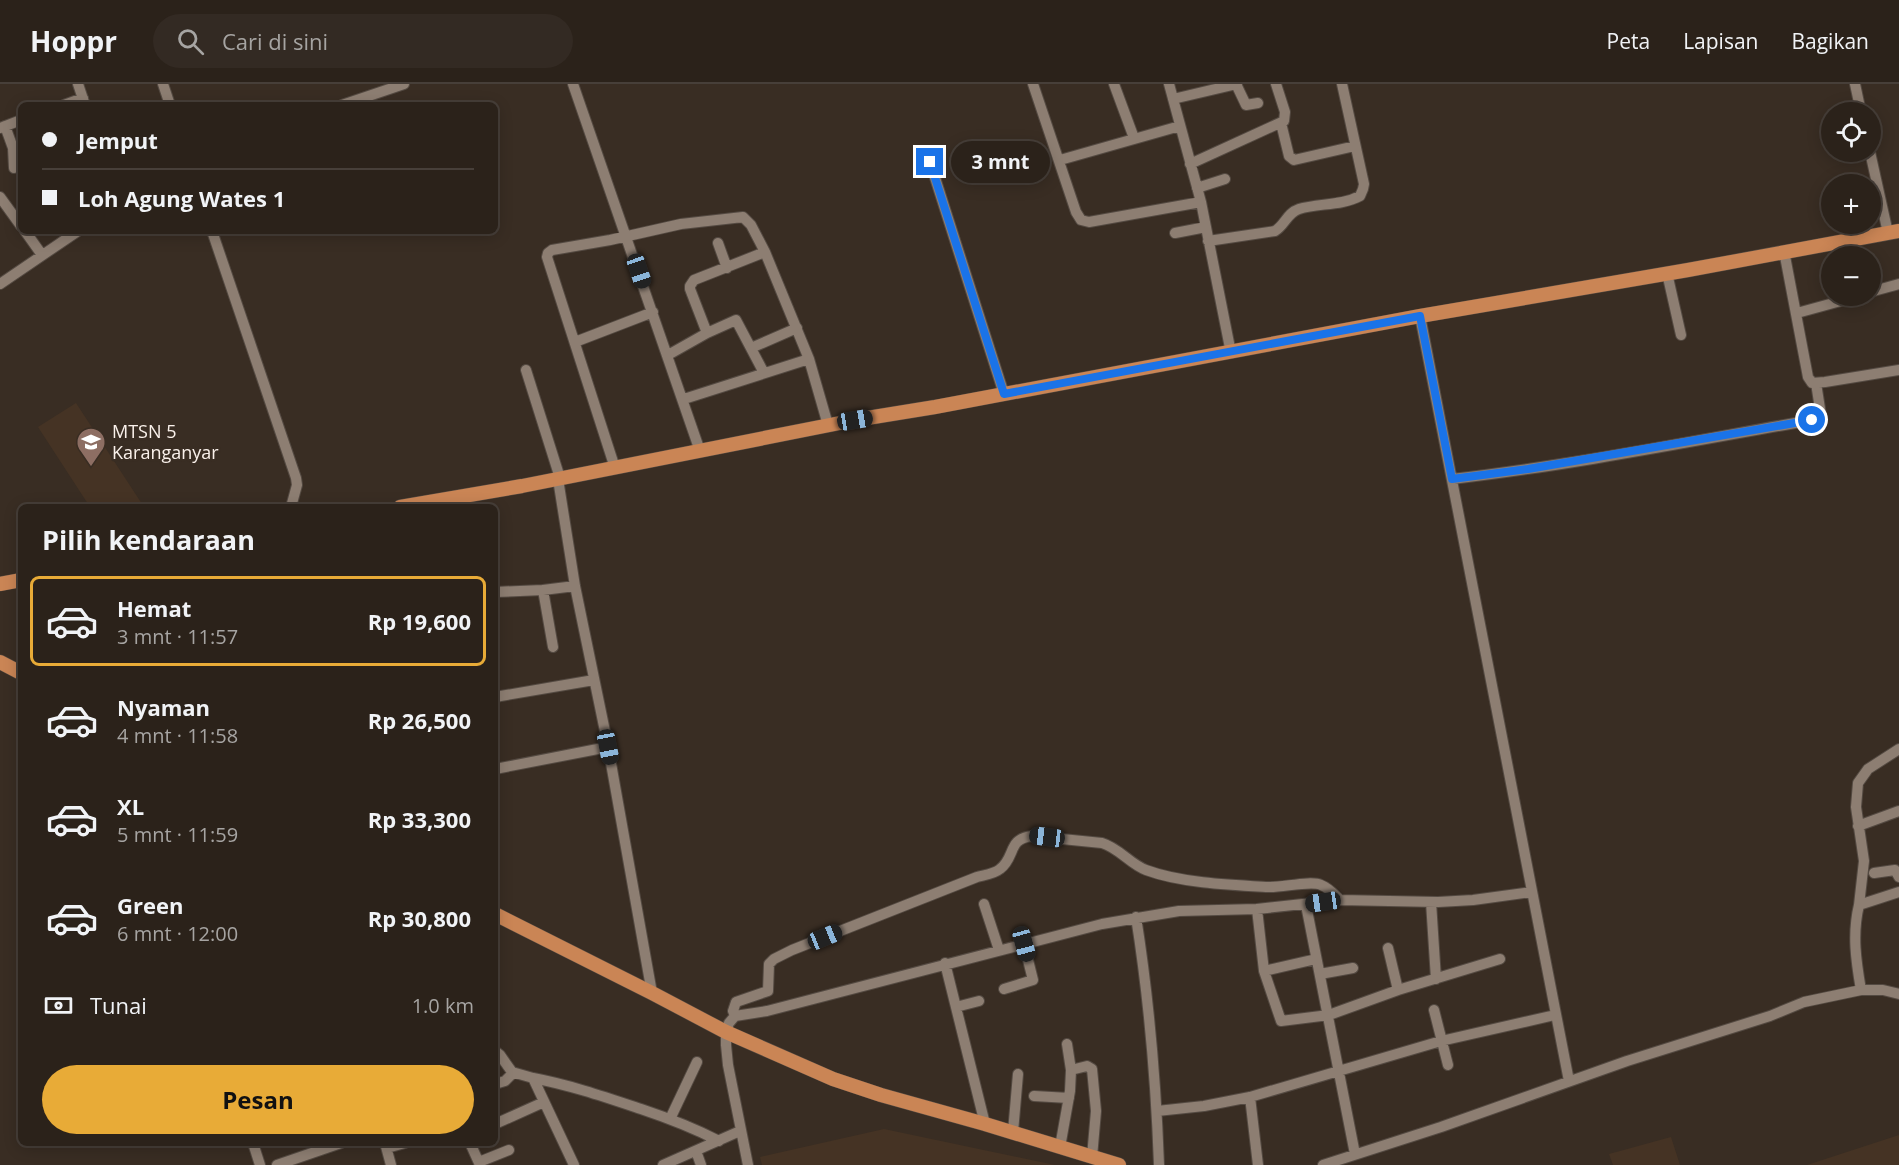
<!DOCTYPE html>
<html lang="id">
<meta charset="utf-8">
<style>
:root{--surface:#2b221a;--page:#332a23;--text:#f1f3f6;--muted:#a6a4a2;--line:#473f39;--accent:#e8ab37}
body{margin:0;font-family:"Open Sans",sans-serif;background:var(--page);color:var(--text);height:100vh;display:flex;flex-direction:column;font-size:22px;white-space:nowrap}
*{box-sizing:border-box;margin:0}
p{font-size:20px;color:var(--muted)}
.icon{flex:none;width:33px;height:33px;fill:none;stroke:currentColor;stroke-width:2;stroke-linecap:round;stroke-linejoin:round}
.map{position:relative;flex:1;overflow:hidden}
.side{position:absolute;left:18px;top:420px;width:480px;height:642px;display:flex;flex-direction:column;background:var(--surface);border-radius:9px;box-shadow:0 3px 15px #0003,0 0 0 2px var(--line)}
.side>*{flex:none}
.banner{position:absolute;left:18px;top:18px;width:480px;height:132px;border-radius:9px;box-shadow:0 3px 15px #0003,0 0 0 2px var(--line);display:grid;align-content:center;height:132px;padding:0 24px;background:var(--surface)}
.fabs{position:absolute;left:1821px;top:18px;display:grid;gap:12px}
.fabs a{display:grid;place-items:center;width:60px;height:60px;border-radius:50%;background:var(--surface);box-shadow:0 3px 15px #0003,0 0 0 2px var(--line);font-size:30px}
.end{position:absolute;width:27px;height:27px;margin:-14px;border:8px solid #1a73e8;background:#fff;box-shadow:0 0 0 3px #fff}
.from{border-radius:50%}
.bubble{position:absolute;height:42px;border-radius:21px;background:var(--surface);box-shadow:0 3px 15px #0003,0 0 0 2px var(--line);font-size:20px;font-weight:700;line-height:42px;text-align:center}
.car{position:absolute;width:18px;height:36px;margin:-18px -9px;border-radius:8px;box-shadow:0 0 4px 2px #0007;background:linear-gradient(#222 24%,#8ab4d8 0 40%,#222 0 76%,#8ab4d8 0 86%,#222 0)}
.banner b{display:flex;align-items:center;gap:21px;height:57px;font-size:22px}
.banner b+b{border-top:2px solid var(--line)}
.banner i{width:15px;height:15px;background:var(--text)}
ul{padding:0;list-style:none}
li{display:flex;align-items:center;gap:18px;height:90px;margin:0 12px 9px;padding:0 12px;border:3px solid transparent;border-radius:9px}
li div{flex:1}
li b{display:block;font-size:22px}
li em{font-style:normal;font-weight:700}
li.selected{border-color:var(--accent)}
li>.icon{width:54px;height:54px;stroke-width:1.5}
h2{padding:0 24px;font-size:27px;line-height:72px}
.pay{display:flex;align-items:center;gap:15px;height:66px;padding:0 24px;font-size:22px}
.pay p{margin-inline-start:auto}
.primary-button{display:flex;gap:12px;margin-top:auto;padding:12px 24px}
.primary-button a{flex:1;height:69px;border-radius:36px;background:var(--accent);color:#111;font-size:24px;font-weight:700;line-height:69px;text-align:center}
header{display:flex;align-items:center;gap:36px;box-sizing:border-box;height:84px;padding:0 30px;background:var(--surface);border-bottom:2px solid var(--line)}
header strong{font-size:28px}
nav{display:flex;gap:33px;margin-inline-start:auto;font-size:21px}
.search{width:420px;height:54px;background:var(--page);display:flex;align-items:center;gap:15px;box-sizing:border-box;padding:0 21px;border-radius:33px;color:var(--muted);font-size:22px}
.map>svg:first-child{display:block}
</style>
<header>
<strong>Hoppr</strong>
<div class="search"><svg class="icon" aria-label="search" viewBox="0 0 24 24"><circle cx="10" cy="10" r="6"/><path d="M15 15l6 6"/></svg>Cari di sini</div>
<nav><a>Peta</a><a>Lapisan</a><a>Bagikan</a></nav>
</header>
<div class="map">
<svg width="1899" height="1081" viewBox="0 0 1899 1081">
<rect width="100%" height="100%" fill="#392d23"/>
<path fill="#453324" d="M 76,319 L 144,423 L 90,423 L 38,343 Z
M 884,1045 L 1055,1081 L 762,1081 L 760,1073 Z
M 1899,1051 L 1899,1081 L 1807,1081 Z
M 1671,1053 L 1680,1081 L 1613,1081 L 1609,1070 Z"/>
<g fill="none" stroke-linecap="round" stroke-linejoin="round">
<g stroke="#544a42" stroke-width="12">
<path id="minor" d="M 78,0 L 85,21
M 163,0 L 170,21
M 573,0 L 700,367
M 1033,0 L 1076,128 L 1081,136 L 1089,138 L 1201,118
M 1114,0 L 1134,54
M 1169,0 L 1201,118 L 1231,269
M 1236,0 L 1246,21 L 1258,19
M 1855,0 L 1861,28
M 1173,15 L 1237,0
M 64,21 L 83,14
M 342,21 L 404,0
M 1281,39 L 1289,72 L 1294,76 L 1355,62
M 5,42 L 13,64 L 14,84
M 0,44 L 21,36
M 1870,68 L 1888,149
M 1060,76 L 1180,42
M 930,78 L 1004,310
M 1190,80 L 1284,37 L 1285,28 L 1276,0
M 1197,104 L 1225,95
M 0,113 L 21,142
M 25,147 L 42,171
M 212,147 L 296,394 L 297,401 L 291,423
M 1175,149 L 1206,143
M 1208,157 L 1275,147 C 1285,141 1287,129 1299,125 C 1318,119 1341,122 1360,112 L 1363,105 L 1364,100 L 1342,0
M 718,159 L 727,184
M 1784,167 L 1808,293 L 1812,299 L 1825,298 L 1899,286
M 1667,189 L 1681,251
M 0,200 L 78,147
M 1870,208 L 1899,200
M 1797,229 L 1859,212
M 1420,232 L 1569,997
M 707,249 L 690,205 L 690,202 L 694,196 L 765,168
M 575,258 L 653,228
M 751,264 L 797,244
M 668,271 L 707,249 L 736,236 L 764,289
M 526,286 L 560,394
M 684,315 L 809,275
M 615,384 L 547,173 L 548,169 L 552,166 L 610,156 L 681,140 L 743,133 L 751,141 L 765,168 L 809,275 L 828,341
M 558,395 L 575,502 L 607,657 L 652,909
M 1452,395 C 1573,381 1693,357 1812,336 L 1818,334 L 1821,331 L 1816,299
M 543,506 L 553,563
M 495,508 L 543,506 L 575,502
M 495,613 L 594,596
M 495,685 L 608,663
M 1858,742 L 1899,727
M 1874,789 L 1895,786 L 1899,793
M 1431,818 L 1436,895
M 984,820 L 999,866
M 1306,821 L 1355,1070
M 1859,821 L 1864,777 L 1856,723 L 1858,699 L 1868,685 L 1899,665
M 1257,825 L 1264,887 L 1281,937 L 1329,931 L 1398,906 L 1500,875
M 1136,833 C 1149,915 1156,998 1159,1081
M 1388,864 L 1398,906
M 945,879 L 985,1040
M 1264,887 L 1316,875
M 1320,890 L 1353,884
M 1004,905 L 1033,896 L 1024,860
M 1861,906 C 1856,877 1852,850 1859,821 L 1899,808
M 956,923 L 979,917
M 1434,926 L 1448,981
M 735,932 L 733,927 L 736,918 L 768,907 L 769,880 L 774,875 L 792,866 L 977,793 C 984,791 994,790 1000,785 C 1016,773 1007,755 1032,752 L 1102,759 C 1119,764 1130,780 1146,786 C 1181,799 1230,801 1268,803 C 1281,804 1311,796 1321,801 C 1329,804 1335,811 1340,816
M 495,967 L 500,971 L 512,988 L 533,994 L 574,1081
M 1071,986 L 1087,982 L 1092,985 L 1096,1027 L 1092,1073
M 533,994 C 570,1001 605,1013 641,1025 C 668,1034 694,1044 719,1057
M 495,1000 L 505,997 L 513,989
M 1034,1012 L 1069,1014
M 1250,1013 L 1258,1081
M 1157,1027 L 1204,1022 L 1250,1013 L 1441,957 L 1555,931
M 670,1035 L 697,978
M 495,1040 L 544,1018
M 1013,1048 L 1018,990
M 253,1059 L 260,1081
M 385,1059 L 391,1081
M 470,1059 L 480,1081
M 1060,1063 L 1070,1007 L 1071,986 L 1067,960
M 387,1064 L 405,1059
M 696,1067 L 701,1081
M 479,1078 L 509,1066
M 277,1081 L 341,1059
M 663,1081 L 740,1047
M 748,1081 L 728,981 L 726,961 L 726,948 L 729,939 L 735,932 L 767,927 L 1102,840 L 1179,827 L 1257,825 L 1340,816 L 1438,818 L 1473,816 L 1532,808
M 1323,1081 L 1441,1043 L 1627,977 L 1770,932 L 1804,918 L 1861,906 L 1883,906 L 1899,910"/>
</g>
<g stroke="#544a42" stroke-width="15">
<path id="major" d="M 400,423 L 522,402 L 855,336 L 935,323 L 1420,232 L 1688,186 L 1899,147
M 0,500 L 21,496
M 0,578 L 21,589
M 495,830 L 652,909 L 726,948 L 833,995 L 881,1011 L 985,1040 L 1119,1081"/>
</g>
<use href="#minor" stroke="#8d7e72" stroke-width="10"/>
<use href="#major" stroke="#ca8555" stroke-width="14"/>
</g>
<g fill="none" stroke-linecap="round" stroke-linejoin="round">
<path stroke="#1a73e8" stroke-width="8" d="M 930,78 L 1004,310 L 1420,232 L 1452,395 L 1528,385 L 1812,336"/>
</g>
<defs>
<g id="school-pin" transform="scale(1.5)"><path d="M0 17L-7.5 6A9.5 9.5 0 1 1 7.5 6Z" fill="#8d6e63" stroke="#392d23"/><path d="M0-5L7-2L0 1L-7-2ZM-4 1L0 2.5L4 1V4Q0 6-4 4Z" fill="#fff"/></g>
</defs>
<g fill-rule="evenodd">
<use href="#school-pin" x="91" y="358"/>
</g>
<g text-anchor="middle" stroke-width="5" stroke-linejoin="round" paint-order="stroke">
<g font-size="18" fill="#faf1eb" stroke="#392d23" text-anchor="start">
<text x="112" y="354">MTSN 5<tspan x="112" dy="21">Karanganyar</tspan></text>
</g>
</g>
</svg>
<div class="fabs">
<a><svg class="icon" aria-label="locate" viewBox="0 0 24 24"><circle cx="12" cy="12" r="6"/><path d="M12 2v4M12 18v4M2 12h4M18 12h4"/></svg></a>
<a>+</a>
<a>−</a>
</div>
<i class="end from" style="left:1812px;top:336px"></i>
<i class="end" style="left:930px;top:78px"></i>
<div class="bubble" style="left:951px;top:57px;width:99px">3 mnt</div>
<i class="car" style="left:639px;top:187px;rotate:161deg"></i>
<i class="car" style="left:855px;top:336px;rotate:81deg"></i>
<i class="car" style="left:608px;top:663px;rotate:169deg"></i>
<i class="car" style="left:1047px;top:753px;rotate:277deg"></i>
<i class="car" style="left:1323px;top:818px;rotate:262deg"></i>
<i class="car" style="left:825px;top:853px;rotate:68deg"></i>
<i class="car" style="left:1024px;top:860px;rotate:165deg"></i>
<div class="banner">
<b><i class="from"></i>Jemput</b>
<b><i></i>Loh Agung Wates 1</b>
</div>
<section class="side">
<h2>Pilih kendaraan</h2>
<ul>
<li class="selected"><svg class="icon" aria-label="car" viewBox="0 0 24 24"><path d="M5 17H2v-5l4-1 3-4h7l3 4 3 1v5h-3M9 17h6M6 11h13"/><circle cx="7" cy="17" r="2"/><circle cx="17" cy="17" r="2"/></svg><div><b>Hemat</b><p>3 mnt · 11:57</p></div><em>Rp 19,600</em></li>
<li><svg class="icon" aria-label="car" viewBox="0 0 24 24"><path d="M5 17H2v-5l4-1 3-4h7l3 4 3 1v5h-3M9 17h6M6 11h13"/><circle cx="7" cy="17" r="2"/><circle cx="17" cy="17" r="2"/></svg><div><b>Nyaman</b><p>4 mnt · 11:58</p></div><em>Rp 26,500</em></li>
<li><svg class="icon" aria-label="car" viewBox="0 0 24 24"><path d="M5 17H2v-5l4-1 3-4h7l3 4 3 1v5h-3M9 17h6M6 11h13"/><circle cx="7" cy="17" r="2"/><circle cx="17" cy="17" r="2"/></svg><div><b>XL</b><p>5 mnt · 11:59</p></div><em>Rp 33,300</em></li>
<li><svg class="icon" aria-label="car" viewBox="0 0 24 24"><path d="M5 17H2v-5l4-1 3-4h7l3 4 3 1v5h-3M9 17h6M6 11h13"/><circle cx="7" cy="17" r="2"/><circle cx="17" cy="17" r="2"/></svg><div><b>Green</b><p>6 mnt · 12:00</p></div><em>Rp 30,800</em></li>
</ul>
<div class="pay"><svg class="icon" aria-label="cash" viewBox="0 0 24 24"><path d="M3 7h18v10H3z"/><circle cx="12" cy="12" r="2"/></svg>Tunai<p>1.0 km</p></div>
<div class="primary-button"><a>Pesan</a></div>
</section>
</div>
